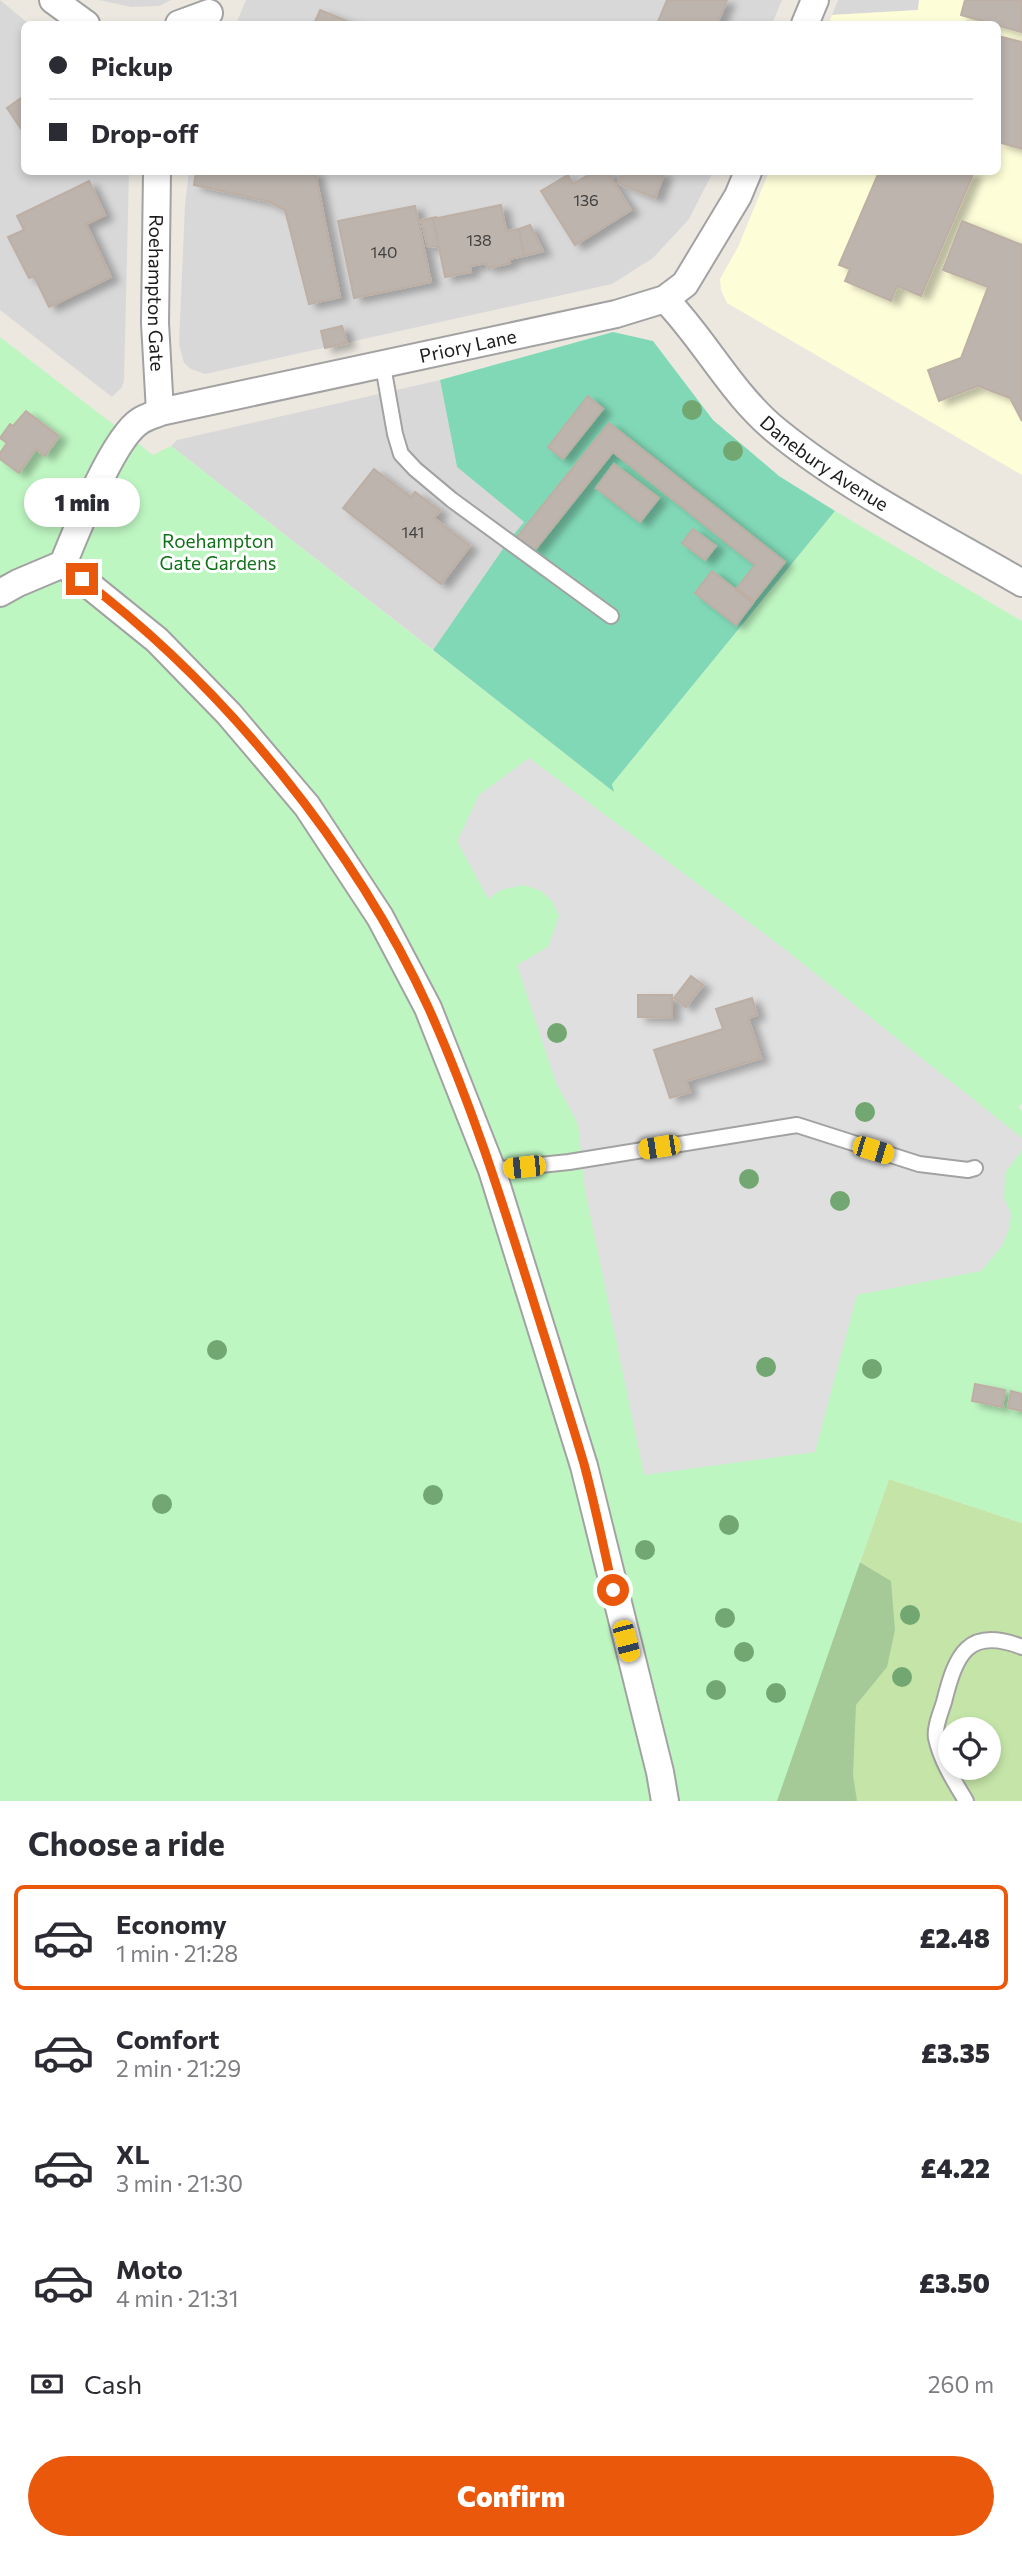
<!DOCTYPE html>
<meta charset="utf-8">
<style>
:root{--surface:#fff;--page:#f2f2f3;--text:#2b2b33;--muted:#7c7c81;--line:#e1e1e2;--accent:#ea580c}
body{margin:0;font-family:Commissioner,sans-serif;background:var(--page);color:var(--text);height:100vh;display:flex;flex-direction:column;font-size:26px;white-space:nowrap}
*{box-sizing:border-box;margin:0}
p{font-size:23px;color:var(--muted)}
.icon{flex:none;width:38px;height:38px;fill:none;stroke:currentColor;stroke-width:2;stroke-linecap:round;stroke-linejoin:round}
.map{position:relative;height:1801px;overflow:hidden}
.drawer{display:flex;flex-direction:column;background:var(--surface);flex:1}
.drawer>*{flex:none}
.guide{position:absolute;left:21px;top:21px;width:980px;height:154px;border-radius:10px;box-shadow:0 4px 10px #0003;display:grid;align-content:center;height:154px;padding:0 28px;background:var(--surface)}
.buttons{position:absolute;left:938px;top:1717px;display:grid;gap:14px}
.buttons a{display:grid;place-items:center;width:63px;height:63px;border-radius:50%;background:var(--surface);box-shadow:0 4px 10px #0003;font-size:35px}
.end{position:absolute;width:32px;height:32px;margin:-16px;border:9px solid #ea580c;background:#fff;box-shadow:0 0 0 4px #fff}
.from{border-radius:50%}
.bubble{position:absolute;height:49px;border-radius:24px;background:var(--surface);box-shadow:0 4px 10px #0003;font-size:23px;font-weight:800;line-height:49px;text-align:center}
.car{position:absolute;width:21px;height:42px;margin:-21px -10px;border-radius:9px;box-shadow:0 0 5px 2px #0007;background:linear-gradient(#f5c518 24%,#345 0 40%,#f5c518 0 76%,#345 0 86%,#f5c518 0)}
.guide b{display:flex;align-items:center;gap:24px;height:66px;font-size:26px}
.guide b+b{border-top:2px solid var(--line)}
.guide i{width:18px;height:18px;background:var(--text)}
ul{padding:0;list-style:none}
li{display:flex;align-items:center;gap:21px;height:105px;margin:0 14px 10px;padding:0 14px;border:4px solid transparent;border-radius:10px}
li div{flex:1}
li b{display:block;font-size:26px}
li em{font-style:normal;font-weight:800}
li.on{border-color:var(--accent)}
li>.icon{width:63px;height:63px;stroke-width:1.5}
h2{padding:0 28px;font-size:32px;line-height:84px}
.pay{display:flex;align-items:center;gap:18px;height:77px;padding:0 28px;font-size:26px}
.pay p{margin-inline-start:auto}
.primary-button{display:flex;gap:14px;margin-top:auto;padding:14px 28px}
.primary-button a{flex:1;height:80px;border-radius:42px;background:var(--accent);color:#fff;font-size:28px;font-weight:800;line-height:80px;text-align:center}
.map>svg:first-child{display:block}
</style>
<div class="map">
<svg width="1022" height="1801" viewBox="0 0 1022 1801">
<defs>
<filter id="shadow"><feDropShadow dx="8" dy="4.5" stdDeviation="3.5" flood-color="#0004"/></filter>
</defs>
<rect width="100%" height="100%" fill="#ece8e0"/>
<path fill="#d9d8d8" d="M 0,0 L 29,24 L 24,24 L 24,172 L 129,172 L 124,380 L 122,387 L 112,397 L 0,310 Z
M 99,0 L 171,0 L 159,6 L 131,7 Z
M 246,0 L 782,0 L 772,24 L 236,24 Z
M 838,0 L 919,0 L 918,10 L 832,15 Z
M 189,172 L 713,172 L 689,219 L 653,258 L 612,284 L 205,374 L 191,369 L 184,363 L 179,344 L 185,205 Z
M 440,380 L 457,467 L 524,522 L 509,540 L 433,650 L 171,446 L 177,440 Z"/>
<path fill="#fdfdd8" d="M 919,0 L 1022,0 L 1022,475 L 727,303 L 721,290 L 720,279 L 738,247 L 769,172 L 998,172 L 998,24 L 828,24 L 832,15 L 918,10 Z"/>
<path fill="#c5e5a8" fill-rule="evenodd" d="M 889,1479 L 1022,1523 L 1022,1801 L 777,1801 ZM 950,1729 L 989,1729 L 989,1768 L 950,1768 Z"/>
<path fill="#a5ca97" d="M 851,1557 L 891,1581 L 895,1630 L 887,1667 L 856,1705 L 853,1775 L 857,1801 L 768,1801 Z"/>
<path fill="#bef6c2" d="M 0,337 L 153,455 L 171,446 L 613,791 L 612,784 L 835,511 L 1022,621 L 1022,1104 L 1018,1107 L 1022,1111 L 1022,1523 L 889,1479 L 777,1801 L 0,1801 Z"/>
<path fill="#81d8b7" d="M 613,332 L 653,341 L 713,420 L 779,476 L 835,511 L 612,784 L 614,792 L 433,650 L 509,540 L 524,522 L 457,467 L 440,380 Z"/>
<path fill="#dfdfdf" d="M 529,758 L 782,947 L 1022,1138 L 1022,1150 L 1005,1173 L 1004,1198 L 1011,1213 L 1009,1229 L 1002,1246 L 981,1271 L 857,1295 L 815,1452 L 644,1475 L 585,1190 L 578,1124 L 556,1083 L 517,965 L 548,947 L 559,916 L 552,901 L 541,891 L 524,885 L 501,890 L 488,899 L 457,841 L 479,795 Z"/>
<path fill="#bcb4ad" stroke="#bdafa4" stroke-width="2" filter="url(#shadow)" d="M 667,0 L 727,0 L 717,24 L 657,24 Z
M 965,0 L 1022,0 L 1021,32 L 961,15 Z
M 320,10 L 354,24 L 314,24 Z
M 998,36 L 1022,42 L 1022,149 L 998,142 Z
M 24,96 L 24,133 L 7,108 Z
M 196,172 L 315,172 L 340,297 L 309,304 L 285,210 L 267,201 L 194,185 Z
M 593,172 L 614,172 L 611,178 L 631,210 L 575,245 L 541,191 L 568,175 L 573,184 Z
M 622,172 L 659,172 L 664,174 L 655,198 L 618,183 Z
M 879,172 L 974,172 L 921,296 L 897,286 L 891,301 L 845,281 L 850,269 L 839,265 Z
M 89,181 L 105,215 L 86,224 L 111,277 L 49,307 L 34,276 L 29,278 L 8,237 L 24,230 L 17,216 Z
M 501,205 L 506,231 L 519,229 L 524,256 L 509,259 L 510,263 L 488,268 L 486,263 L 470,266 L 471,272 L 445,277 L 433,219 Z
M 415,206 L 431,282 L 354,298 L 338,221 Z
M 437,217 L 433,219 L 439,248 L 435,246 L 428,247 L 421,220 Z
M 962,221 L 1022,245 L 1022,421 L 1010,398 L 978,386 L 939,401 L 928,370 L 961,358 L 988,287 L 943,270 Z
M 530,225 L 543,251 L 524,256 L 519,229 Z
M 342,326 L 347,343 L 325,348 L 321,331 Z
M 588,396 L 603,409 L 563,459 L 548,447 Z
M 26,411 L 59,436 L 45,456 L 36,449 L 19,473 L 0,459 L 0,453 L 7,443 L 0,438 L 10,424 L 13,426 Z
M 609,423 L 785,562 L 754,601 L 737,588 L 755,565 L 613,452 L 534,551 L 517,537 Z
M 614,464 L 659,498 L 640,522 L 596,488 Z
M 374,469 L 411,497 L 415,492 L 440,511 L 434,518 L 470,546 L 441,584 L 343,508 Z
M 693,529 L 716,546 L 705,560 L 682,543 Z
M 712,571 L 753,603 L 736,625 L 695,593 Z
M 691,976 L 703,985 L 686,1007 L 674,998 Z
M 638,995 L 672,995 L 672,1018 L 638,1017 Z
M 752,998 L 757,1015 L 748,1018 L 761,1058 L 686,1081 L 690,1092 L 670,1098 L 654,1050 L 723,1029 L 716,1009 Z
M 975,1384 L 1005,1390 L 1002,1407 L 972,1401 Z
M 1011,1391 L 1022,1394 L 1022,1411 L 1008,1408 Z"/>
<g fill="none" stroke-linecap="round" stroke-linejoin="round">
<g stroke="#a2a2a2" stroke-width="18">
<path id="lane" d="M 383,366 L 395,434 L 401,454 L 415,469 L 452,500 L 611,616
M 492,1170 L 569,1162 L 797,1125 L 919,1164 L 968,1170 L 975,1168
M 966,1801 C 954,1781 941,1761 936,1738 C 934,1728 941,1712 944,1702 C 956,1654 968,1626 1022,1647"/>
</g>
<g stroke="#a2a2a2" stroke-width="30">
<g id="street">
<path d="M 53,0 L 86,24"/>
<path d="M 179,24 L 209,13"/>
<path d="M 805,24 L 815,0"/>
<path id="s1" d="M 157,172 L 155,323 L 160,412"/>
<path id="s2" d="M 665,299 C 705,340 732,395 778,432 C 851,491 941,536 1022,583"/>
<path d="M 63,564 L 157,640 L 229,714 L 307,806 L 380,917 L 428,1008 L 492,1170 L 584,1466 L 660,1772 L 665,1801"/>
<path id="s3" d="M 0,593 L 18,583 L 63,564 C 76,532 113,438 140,421 C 146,417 154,415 160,412 L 616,314 L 665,299 L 685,284 L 738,196 L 748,172"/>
</g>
</g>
<use href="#lane" stroke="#fff" stroke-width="14"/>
<use href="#street" stroke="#fff" stroke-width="26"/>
</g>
<g fill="#73a772">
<circle cx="692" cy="410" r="10"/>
<circle cx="733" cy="451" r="10"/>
<circle cx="557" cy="1033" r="10"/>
<circle cx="865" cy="1112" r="10"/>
<circle cx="749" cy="1179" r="10"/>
<circle cx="840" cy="1201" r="10"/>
<circle cx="217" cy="1350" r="10"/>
<circle cx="766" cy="1367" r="10"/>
<circle cx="872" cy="1369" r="10"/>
<circle cx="433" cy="1495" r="10"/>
<circle cx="162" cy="1504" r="10"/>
<circle cx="729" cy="1525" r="10"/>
<circle cx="645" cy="1550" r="10"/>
<circle cx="910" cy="1615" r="10"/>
<circle cx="725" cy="1618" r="10"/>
<circle cx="744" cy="1652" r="10"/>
<circle cx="902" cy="1677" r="10"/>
<circle cx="716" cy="1690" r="10"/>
<circle cx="776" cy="1693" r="10"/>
</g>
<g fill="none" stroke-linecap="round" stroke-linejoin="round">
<path stroke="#ea580c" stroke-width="9" d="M 82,579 C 223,685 356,848 429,1009 C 470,1100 500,1195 530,1290 C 548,1348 567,1406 584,1464 C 595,1505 604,1548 613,1590"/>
</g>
<g text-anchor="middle" stroke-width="6" stroke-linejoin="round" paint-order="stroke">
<g font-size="16" fill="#434140">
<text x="586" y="206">136</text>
<text x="479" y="246">138</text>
<text x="384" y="258">140</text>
<text x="413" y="538">141</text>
</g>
<g font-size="19" fill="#1b1b1b" stroke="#fff">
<text dy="7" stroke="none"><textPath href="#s1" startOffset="121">Roehampton Gate</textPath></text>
<text dy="7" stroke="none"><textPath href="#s3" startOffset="570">Priory Lane</textPath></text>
<text dy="7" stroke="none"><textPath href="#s2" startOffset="231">Danebury Avenue</textPath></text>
</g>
<g font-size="19" fill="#107218" stroke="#fff">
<text x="218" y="548">Roehampton<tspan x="218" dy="22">Gate Gardens</tspan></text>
</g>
</g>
</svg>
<div class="buttons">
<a><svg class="icon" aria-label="locate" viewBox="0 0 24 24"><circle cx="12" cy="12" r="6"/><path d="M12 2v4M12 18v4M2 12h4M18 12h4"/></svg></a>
</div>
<i class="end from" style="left:613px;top:1590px"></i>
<i class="end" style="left:82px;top:579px"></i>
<div class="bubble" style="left:24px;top:478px;width:116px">1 min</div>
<i class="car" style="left:659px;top:1147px;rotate:261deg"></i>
<i class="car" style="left:873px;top:1150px;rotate:107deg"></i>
<i class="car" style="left:524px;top:1167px;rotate:264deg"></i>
<i class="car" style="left:626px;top:1641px;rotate:165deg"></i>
<div class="guide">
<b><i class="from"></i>Pickup</b>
<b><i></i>Drop-off</b>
</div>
</div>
<section class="drawer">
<h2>Choose a ride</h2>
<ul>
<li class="on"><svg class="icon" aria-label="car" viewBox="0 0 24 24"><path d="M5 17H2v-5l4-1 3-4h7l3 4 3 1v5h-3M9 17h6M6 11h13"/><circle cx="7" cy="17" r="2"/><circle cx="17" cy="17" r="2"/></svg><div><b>Economy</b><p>1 min · 21:28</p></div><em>£2.48</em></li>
<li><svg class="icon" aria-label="car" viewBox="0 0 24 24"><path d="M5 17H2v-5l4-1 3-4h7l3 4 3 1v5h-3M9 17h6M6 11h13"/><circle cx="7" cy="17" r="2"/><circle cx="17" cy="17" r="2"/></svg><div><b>Comfort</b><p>2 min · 21:29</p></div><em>£3.35</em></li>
<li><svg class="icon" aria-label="car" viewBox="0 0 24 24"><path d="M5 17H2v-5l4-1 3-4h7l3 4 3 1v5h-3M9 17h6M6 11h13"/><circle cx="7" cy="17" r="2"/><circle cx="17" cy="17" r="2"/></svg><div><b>XL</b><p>3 min · 21:30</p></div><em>£4.22</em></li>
<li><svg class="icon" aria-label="car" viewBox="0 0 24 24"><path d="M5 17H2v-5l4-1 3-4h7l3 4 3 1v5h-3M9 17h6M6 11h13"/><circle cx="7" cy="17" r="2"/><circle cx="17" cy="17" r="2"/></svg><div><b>Moto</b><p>4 min · 21:31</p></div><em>£3.50</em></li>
</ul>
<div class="pay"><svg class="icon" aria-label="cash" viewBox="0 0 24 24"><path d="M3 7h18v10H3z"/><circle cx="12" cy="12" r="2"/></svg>Cash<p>260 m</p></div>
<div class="primary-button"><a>Confirm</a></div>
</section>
